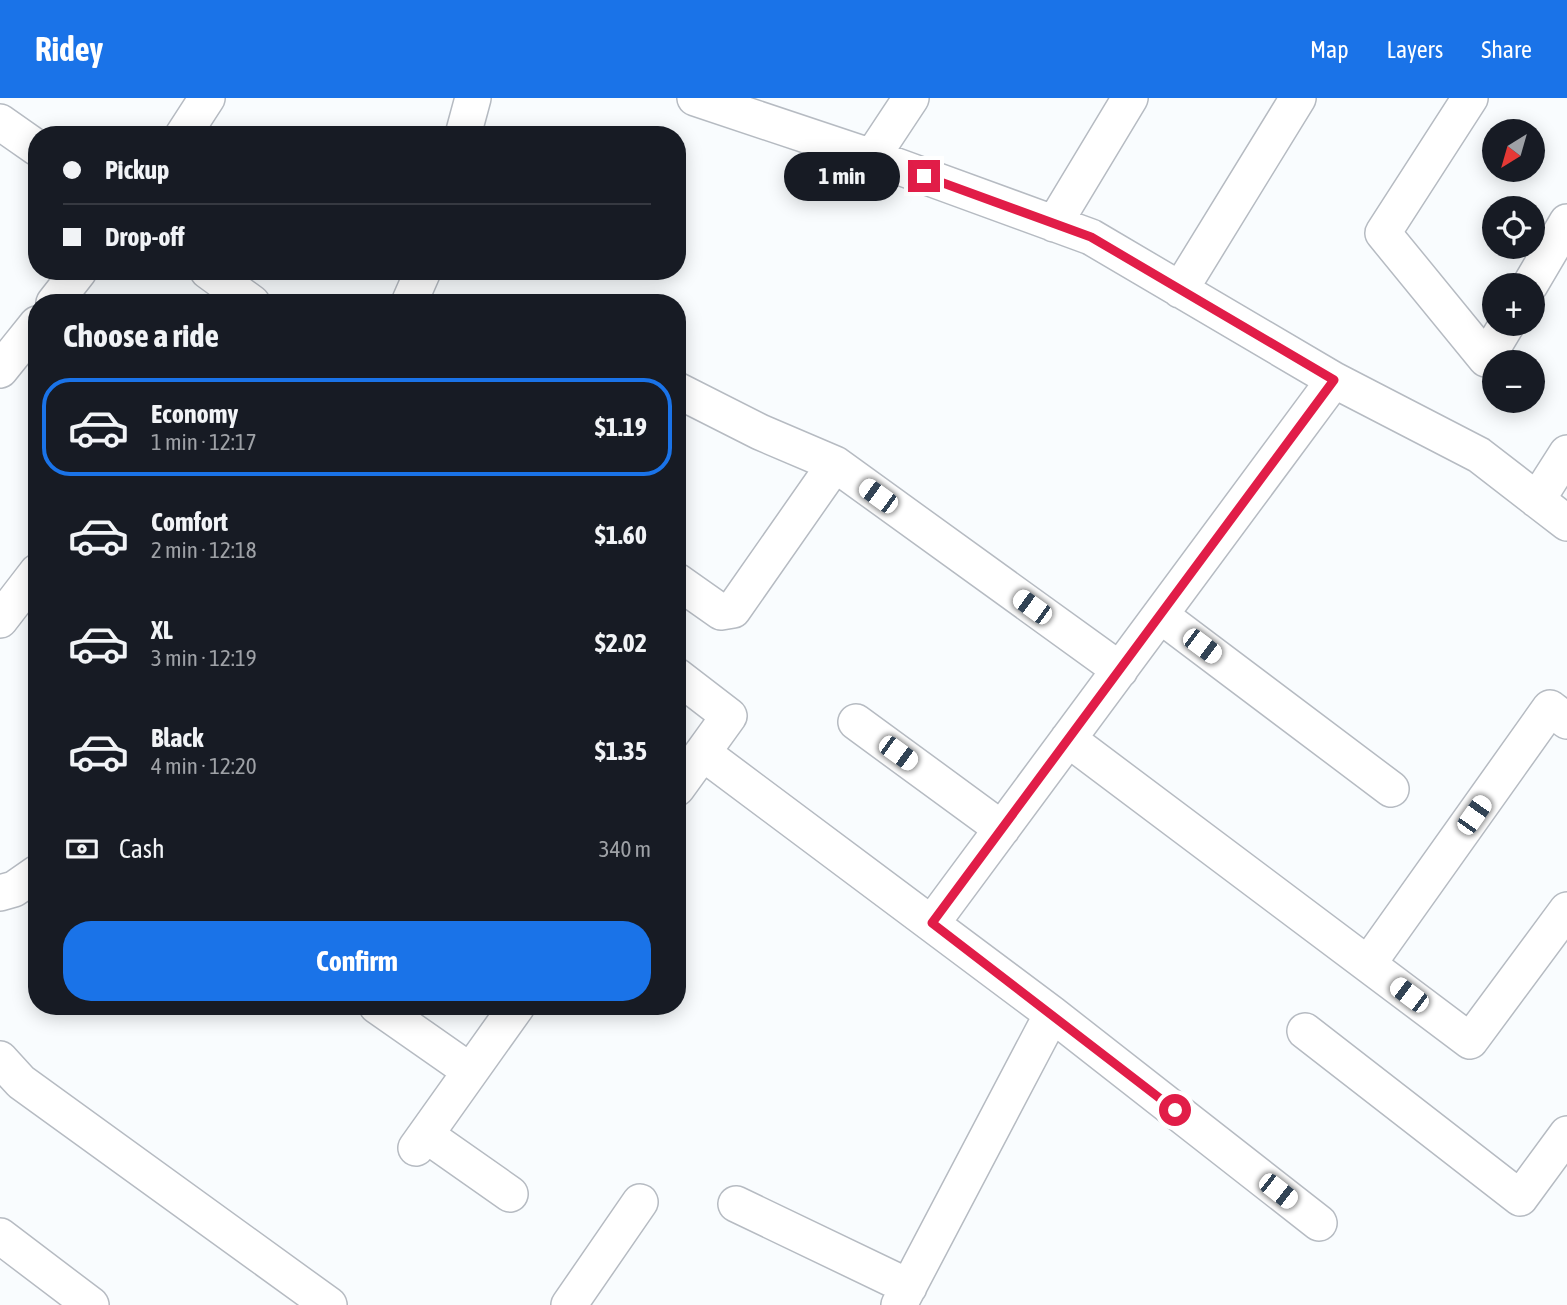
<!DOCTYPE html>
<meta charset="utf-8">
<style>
:root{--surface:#171b24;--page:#242831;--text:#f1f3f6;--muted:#9ea1a6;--line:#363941;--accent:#1a73e8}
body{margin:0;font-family:"Asap Condensed",sans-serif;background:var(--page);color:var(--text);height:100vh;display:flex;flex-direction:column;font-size:26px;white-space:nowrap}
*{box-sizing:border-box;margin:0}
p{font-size:23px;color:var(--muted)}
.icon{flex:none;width:38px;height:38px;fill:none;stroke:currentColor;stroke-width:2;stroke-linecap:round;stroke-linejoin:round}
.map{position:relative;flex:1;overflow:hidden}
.sheet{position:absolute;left:28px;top:196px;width:658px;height:721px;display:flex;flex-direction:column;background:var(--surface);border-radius:28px;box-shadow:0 4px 18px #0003}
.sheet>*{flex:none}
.hud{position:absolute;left:28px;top:28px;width:658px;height:154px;border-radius:28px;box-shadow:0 4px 18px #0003;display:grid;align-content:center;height:154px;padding:0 35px;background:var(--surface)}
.needle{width:46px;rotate:217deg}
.tools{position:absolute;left:1482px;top:21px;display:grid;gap:14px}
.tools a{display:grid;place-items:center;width:63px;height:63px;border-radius:50%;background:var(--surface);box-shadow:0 4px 18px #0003;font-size:35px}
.end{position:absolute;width:32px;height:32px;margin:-16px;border:9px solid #e11d48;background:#fff;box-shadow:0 0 0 4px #fff}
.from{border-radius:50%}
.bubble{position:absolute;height:49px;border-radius:24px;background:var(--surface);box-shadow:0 4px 18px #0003;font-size:23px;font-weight:700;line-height:49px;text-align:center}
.car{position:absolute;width:21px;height:42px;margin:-21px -10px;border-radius:9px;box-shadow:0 0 5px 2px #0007;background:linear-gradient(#fff 24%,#345 0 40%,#fff 0 76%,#345 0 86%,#fff 0)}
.hud b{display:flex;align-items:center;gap:24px;height:66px;font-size:26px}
.hud b+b{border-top:2px solid var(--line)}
.hud i{width:18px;height:18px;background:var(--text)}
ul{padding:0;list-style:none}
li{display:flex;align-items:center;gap:21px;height:98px;margin:0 14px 10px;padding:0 21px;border:4px solid transparent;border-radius:28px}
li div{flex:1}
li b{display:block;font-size:26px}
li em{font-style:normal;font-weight:700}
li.current{border-color:var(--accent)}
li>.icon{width:63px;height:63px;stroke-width:1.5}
h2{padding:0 35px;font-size:32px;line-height:84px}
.pay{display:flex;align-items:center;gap:18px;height:77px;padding:0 35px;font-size:26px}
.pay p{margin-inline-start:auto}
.cta{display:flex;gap:14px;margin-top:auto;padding:14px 35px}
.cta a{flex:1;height:80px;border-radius:28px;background:var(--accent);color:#fff;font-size:28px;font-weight:700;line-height:80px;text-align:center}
header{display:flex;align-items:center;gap:42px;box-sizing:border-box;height:98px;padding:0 35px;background:var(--accent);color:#fff}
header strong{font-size:33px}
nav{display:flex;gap:38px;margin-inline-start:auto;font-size:24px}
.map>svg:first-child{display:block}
</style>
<header>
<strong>Ridey</strong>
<nav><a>Map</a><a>Layers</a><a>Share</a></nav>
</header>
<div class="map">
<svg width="1567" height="1207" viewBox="0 0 1567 1207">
<rect width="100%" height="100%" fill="#f9fcfe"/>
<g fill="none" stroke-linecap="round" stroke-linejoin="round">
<g stroke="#b6bbc2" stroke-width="38">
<path id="minor" d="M 695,0 L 872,59
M 911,0 L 872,59 L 1091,139 L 1334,282
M 1470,0 L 1383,135 L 1486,261 L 1507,226
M 0,24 L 37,50
M 183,37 L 207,0
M 463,37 L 473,0
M 1054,126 L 1130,0
M 208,173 L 252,205
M 1530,187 L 1567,124
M 1180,192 L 1298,0
M 54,205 L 79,173
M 409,205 L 423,173
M 0,272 L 37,226
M 677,292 L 760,334 L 835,366 L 1120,572
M 1537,402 L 1567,355
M 677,483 L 721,514 L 733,512 L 835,366
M 1160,517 L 1391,691
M 0,522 L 37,474
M 677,578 L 729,618 L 677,690
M 856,624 L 1002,731
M 1068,641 L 1470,943 L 1567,812
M 703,655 L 1052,916 L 1319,1125
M 0,795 L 14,791 L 37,775
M 932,825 L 1334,282 L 1479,357 L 1567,425
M 1368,866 L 1550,610 L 1567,623
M 377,908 L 470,973
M 1305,933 L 1520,1100 L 1567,1036
M 0,961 L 21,984 L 329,1207
M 426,1037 L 510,1096
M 416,1050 L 517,908
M 736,1106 L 909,1189
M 0,1138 L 91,1207
M 569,1207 L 640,1104
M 899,1207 L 1052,916"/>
</g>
<use href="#minor" stroke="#fff" stroke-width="35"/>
</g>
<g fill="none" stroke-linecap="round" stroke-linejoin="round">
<path stroke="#e11d48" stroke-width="9" d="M 924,78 L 1091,139 L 1334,282 L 932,825 L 1175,1012"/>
</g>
</svg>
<div class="tools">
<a><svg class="needle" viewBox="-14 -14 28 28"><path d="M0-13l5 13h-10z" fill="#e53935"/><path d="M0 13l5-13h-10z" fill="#9ea1a6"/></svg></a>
<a><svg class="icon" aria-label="locate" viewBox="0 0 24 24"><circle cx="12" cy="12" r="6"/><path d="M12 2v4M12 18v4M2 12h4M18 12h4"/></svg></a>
<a>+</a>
<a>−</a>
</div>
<i class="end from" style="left:1175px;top:1012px"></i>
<i class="end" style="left:924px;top:78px"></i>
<div class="bubble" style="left:784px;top:54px;width:116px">1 min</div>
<i class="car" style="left:878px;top:398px;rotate:306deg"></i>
<i class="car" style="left:1032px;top:509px;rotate:306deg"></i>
<i class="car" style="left:1202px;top:548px;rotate:127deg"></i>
<i class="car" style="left:898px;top:655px;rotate:126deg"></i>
<i class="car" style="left:1474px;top:717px;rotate:35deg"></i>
<i class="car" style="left:1409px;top:897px;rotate:307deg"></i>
<i class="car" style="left:1278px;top:1093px;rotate:128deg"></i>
<div class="hud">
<b><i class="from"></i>Pickup</b>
<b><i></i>Drop-off</b>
</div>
<section class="sheet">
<h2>Choose a ride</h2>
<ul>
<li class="current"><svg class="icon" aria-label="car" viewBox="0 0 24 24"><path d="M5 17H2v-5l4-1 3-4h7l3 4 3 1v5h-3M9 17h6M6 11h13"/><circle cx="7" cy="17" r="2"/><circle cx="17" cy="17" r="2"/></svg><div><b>Economy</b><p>1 min · 12:17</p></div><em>$1.19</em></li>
<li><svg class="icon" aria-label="car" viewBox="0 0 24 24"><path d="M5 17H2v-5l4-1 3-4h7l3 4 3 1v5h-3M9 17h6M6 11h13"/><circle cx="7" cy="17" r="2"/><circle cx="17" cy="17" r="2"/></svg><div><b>Comfort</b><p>2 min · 12:18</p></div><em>$1.60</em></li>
<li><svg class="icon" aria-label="car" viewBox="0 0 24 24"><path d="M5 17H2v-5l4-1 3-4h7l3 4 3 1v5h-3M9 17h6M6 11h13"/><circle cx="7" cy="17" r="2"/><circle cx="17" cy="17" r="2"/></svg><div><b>XL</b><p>3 min · 12:19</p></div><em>$2.02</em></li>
<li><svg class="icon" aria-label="car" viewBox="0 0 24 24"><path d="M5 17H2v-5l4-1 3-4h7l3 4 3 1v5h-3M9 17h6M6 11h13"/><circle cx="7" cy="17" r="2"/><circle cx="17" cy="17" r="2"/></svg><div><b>Black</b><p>4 min · 12:20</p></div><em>$1.35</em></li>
</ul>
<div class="pay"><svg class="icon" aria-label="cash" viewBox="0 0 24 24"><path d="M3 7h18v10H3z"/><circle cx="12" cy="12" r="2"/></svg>Cash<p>340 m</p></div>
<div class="cta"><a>Confirm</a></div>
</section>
</div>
